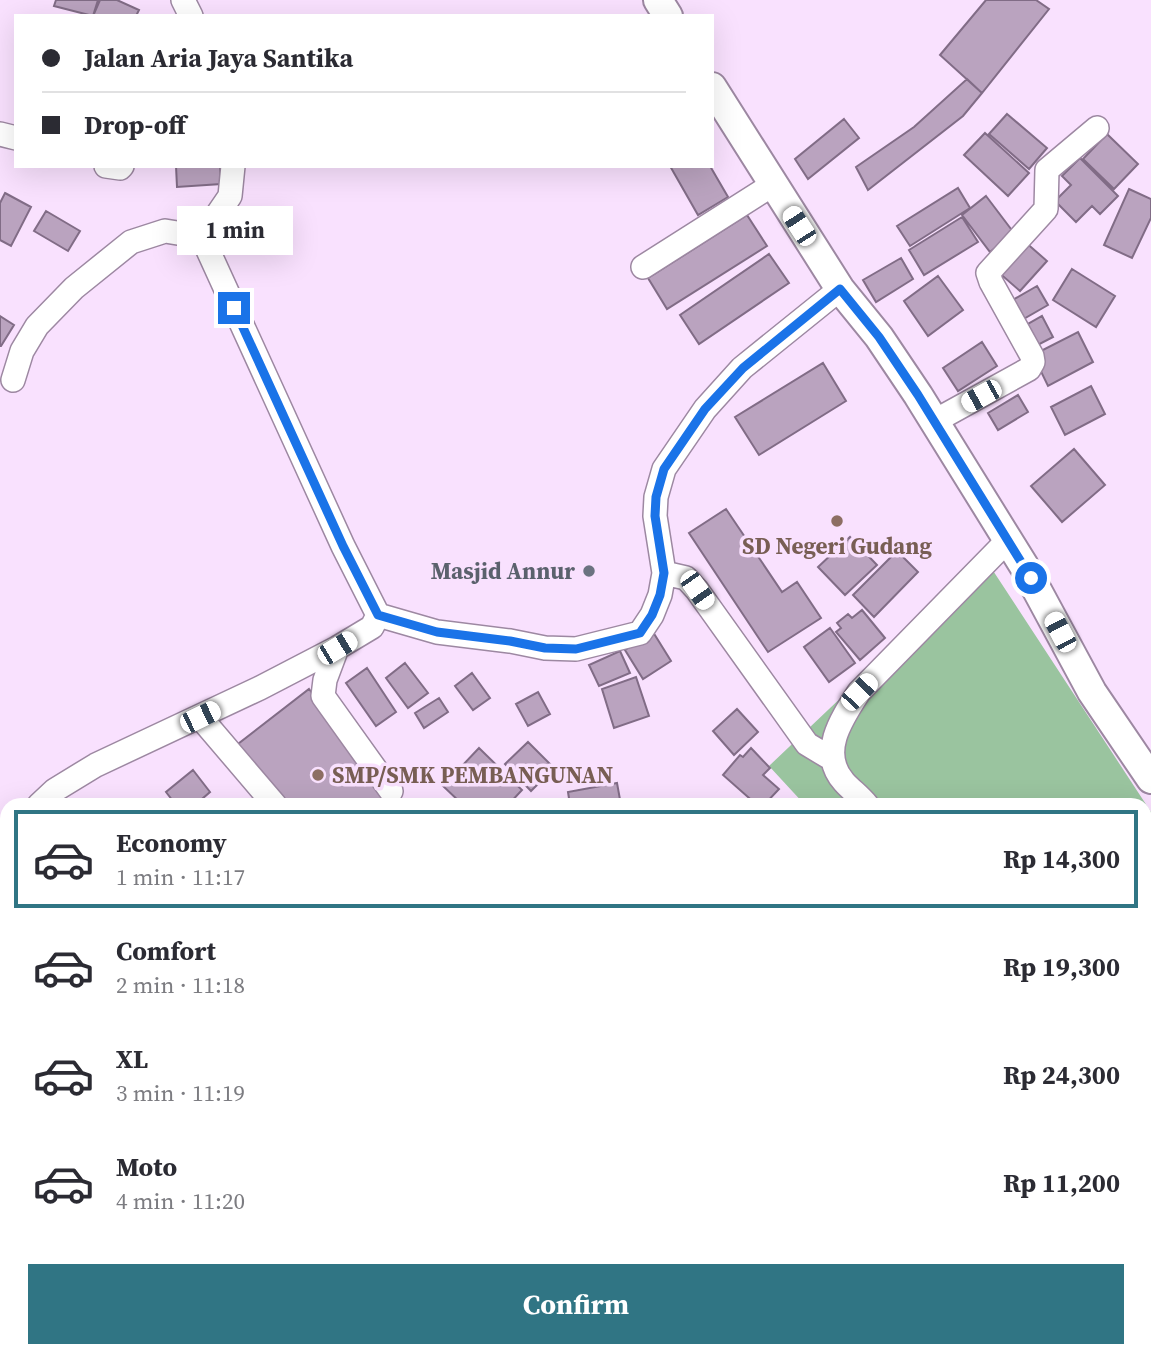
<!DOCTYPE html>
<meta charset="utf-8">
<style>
:root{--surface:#fff;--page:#f7f7f7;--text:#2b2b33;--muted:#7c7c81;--line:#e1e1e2;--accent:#307584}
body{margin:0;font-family:"Source Serif 4",serif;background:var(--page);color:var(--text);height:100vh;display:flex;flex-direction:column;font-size:26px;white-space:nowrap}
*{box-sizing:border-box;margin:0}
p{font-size:23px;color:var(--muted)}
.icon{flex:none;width:38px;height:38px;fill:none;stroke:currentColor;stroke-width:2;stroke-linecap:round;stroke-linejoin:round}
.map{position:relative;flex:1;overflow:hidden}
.panel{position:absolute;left:0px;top:798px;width:1152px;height:560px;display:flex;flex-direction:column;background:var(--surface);border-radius:21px 21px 0 0;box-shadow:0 7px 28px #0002}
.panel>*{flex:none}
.hud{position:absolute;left:14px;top:14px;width:700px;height:154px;border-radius:0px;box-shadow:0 7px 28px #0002;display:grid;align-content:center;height:154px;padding:0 28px;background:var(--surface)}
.end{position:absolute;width:32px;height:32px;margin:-16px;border:9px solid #1a73e8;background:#fff;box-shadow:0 0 0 4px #fff}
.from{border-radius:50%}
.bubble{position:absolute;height:49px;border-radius:0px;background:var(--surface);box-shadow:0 7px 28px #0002;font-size:23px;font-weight:700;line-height:49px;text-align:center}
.car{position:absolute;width:21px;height:42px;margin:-21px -10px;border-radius:9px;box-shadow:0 0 5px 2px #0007;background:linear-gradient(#fff 24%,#345 0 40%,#fff 0 76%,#345 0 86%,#fff 0)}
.hud b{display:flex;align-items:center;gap:24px;height:66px;font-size:26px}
.hud b+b{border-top:2px solid var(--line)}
.hud i{width:18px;height:18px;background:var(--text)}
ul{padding:12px 0 0;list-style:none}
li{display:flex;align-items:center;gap:21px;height:98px;margin:0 14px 10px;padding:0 14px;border:4px solid transparent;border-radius:0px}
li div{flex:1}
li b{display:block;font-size:26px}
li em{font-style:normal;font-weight:700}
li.selected{border-color:var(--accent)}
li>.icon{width:63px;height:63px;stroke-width:1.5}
.button{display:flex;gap:14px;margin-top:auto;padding:14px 28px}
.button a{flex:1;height:80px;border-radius:0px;background:var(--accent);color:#fff;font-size:28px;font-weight:700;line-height:80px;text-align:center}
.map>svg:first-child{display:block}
</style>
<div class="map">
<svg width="1151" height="1358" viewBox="0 0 1151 1358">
<rect width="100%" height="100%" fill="#f9e1fe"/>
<path fill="#9ac49f" d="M 986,560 L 1151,812 L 1151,921 L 1145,927 L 1144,805 L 805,805 L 769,766 Z"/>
<path fill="#baa3bf" stroke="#816c86" stroke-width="2" d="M 56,0 L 98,0 L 93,16 L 54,6 Z
M 100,0 L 117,0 L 139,10 L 136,16 L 93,16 Z
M 986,0 L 1036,0 L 1049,9 L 982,93 L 940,55 Z
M 967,79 L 982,93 L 963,116 L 868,190 L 856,167 L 914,127 Z
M 1007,114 L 1047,148 L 1029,169 L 989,134 Z
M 844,119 L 859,138 L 808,179 L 795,159 Z
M 985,133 L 1029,173 L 1008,196 L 964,155 Z
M 1107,134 L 1138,164 L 1114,189 L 1083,159 Z
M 1080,158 L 1118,196 L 1100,214 L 1092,206 L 1076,222 L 1055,201 L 1071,185 L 1062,176 Z
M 176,166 L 220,166 L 221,184 L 177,187 Z
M 670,166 L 710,166 L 728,197 L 698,215 Z
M 958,188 L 970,208 L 910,246 L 897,226 Z
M 1129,189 L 1151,199 L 1151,218 L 1132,258 L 1104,245 Z
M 5,193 L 31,207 L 11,246 L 0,240 L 0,203 Z
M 986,196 L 1014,233 L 990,252 L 962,215 Z
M 46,211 L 80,231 L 68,251 L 34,231 Z
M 747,215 L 767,246 L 667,309 L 648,278 Z
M 962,217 L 978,242 L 924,275 L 909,250 Z
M 1024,241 L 1047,261 L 1020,291 L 997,271 Z
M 769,254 L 789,283 L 699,344 L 680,315 Z
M 901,258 L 913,279 L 876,302 L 863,280 Z
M 1072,269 L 1115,296 L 1096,327 L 1053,300 Z
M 938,276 L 963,310 L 928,336 L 904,301 Z
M 1037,286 L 1048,305 L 1015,324 L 1004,305 Z
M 0,316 L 14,325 L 1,346 L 0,346 Z
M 1042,316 L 1053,337 L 1032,348 L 1021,328 Z
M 1078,332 L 1093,362 L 1048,386 L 1033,355 Z
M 982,342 L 997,366 L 958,391 L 943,368 Z
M 823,363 L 846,401 L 759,455 L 735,417 Z
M 1091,386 L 1105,414 L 1065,435 L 1051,407 Z
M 1018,395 L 1028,412 L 998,430 L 988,413 Z
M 1074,449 L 1105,485 L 1062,522 L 1031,486 Z
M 726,509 L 782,592 L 797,582 L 821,618 L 768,652 L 689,533 Z
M 850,537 L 877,565 L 845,595 L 818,567 Z
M 897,551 L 918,572 L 874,617 L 853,595 Z
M 862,610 L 885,638 L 860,660 L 836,632 L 841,628 L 837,623 L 848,614 L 852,618 Z
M 830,628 L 855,663 L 829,682 L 804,647 Z
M 653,632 L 671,661 L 643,679 L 625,650 Z
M 620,651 L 630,673 L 599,686 L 589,665 Z
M 405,663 L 428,693 L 408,708 L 386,678 Z
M 367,668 L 396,712 L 376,726 L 346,683 Z
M 472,673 L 490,698 L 473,710 L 455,686 Z
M 636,677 L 649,716 L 614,728 L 602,689 Z
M 309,689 L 398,805 L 284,805 L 238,744 Z
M 538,692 L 550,714 L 528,726 L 516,704 Z
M 439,698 L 448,712 L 424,728 L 415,713 Z
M 737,709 L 758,732 L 734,755 L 713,731 Z
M 528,742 L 554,768 L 531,791 L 505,764 Z
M 479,748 L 522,790 L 508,805 L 463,805 L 443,786 Z
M 751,748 L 770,768 L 763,775 L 779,789 L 764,805 L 757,805 L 723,775 L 740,755 L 743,757 Z
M 193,770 L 210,792 L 195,805 L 176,805 L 166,792 Z
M 617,783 L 621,805 L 570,805 L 568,792 Z
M 1151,965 L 1151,1029 L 1144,1036 L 1144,972 Z
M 1151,1032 L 1151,1055 L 1144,1050 L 1144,1040 Z
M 479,1351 L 533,1351 L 530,1358 L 478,1358 L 476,1357 Z
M 979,1351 L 1006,1351 L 1004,1358 L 977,1358 Z"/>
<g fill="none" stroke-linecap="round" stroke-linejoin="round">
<g stroke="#9d88a2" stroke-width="26">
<path id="minor" d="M 183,0 L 191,16
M 0,134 L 16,138
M 106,166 L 120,168 L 122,166
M 202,237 L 343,546 L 378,615 L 437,632 L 510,641 L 545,648 L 576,649 L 640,633 L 652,615 L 660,595 L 664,573 L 655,516 L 656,497 L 664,469 L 705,409 L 742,368 L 840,289
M 202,237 L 230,196 L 233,166
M 643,267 L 772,185
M 13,380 L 22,351 L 37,326 L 74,288 L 131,242 L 165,231 L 202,237
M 933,422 L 1029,369 L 1033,362 L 1032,356 L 991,282 L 988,273 L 1046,209 L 1047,170 L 1097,128
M 664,573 L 686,578 L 697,590 L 807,744 L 832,759
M 337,648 L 325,680 L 323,696 L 391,791
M 200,717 L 275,805
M 39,805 L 55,790 L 96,765 L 260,688 L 337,648 L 372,627 L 378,615
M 867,805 C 860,796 851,790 844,782 C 818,753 842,718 859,692 L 1007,541
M 0,847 L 7,837
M 729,1358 L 732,1351"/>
</g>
<g stroke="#9d88a2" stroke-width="32">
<path id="tertiary" d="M 658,0 L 668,16
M 712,87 L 840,289 L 879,337 L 918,395 L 1024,566 L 1092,692 L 1151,779"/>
</g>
<use href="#minor" stroke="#fff" stroke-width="23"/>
<use href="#tertiary" stroke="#fff" stroke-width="28"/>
</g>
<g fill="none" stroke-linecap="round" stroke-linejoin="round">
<path stroke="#1a73e8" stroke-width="9" d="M 234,308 L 343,546 L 378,615 L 437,632 L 510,641 L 545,648 L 576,649 L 640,633 L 652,615 L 660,595 L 664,573 L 655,516 L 656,497 L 664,469 L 705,409 L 743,368 L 840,289 L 879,337 L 918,395 L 1031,578"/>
</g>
<g fill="#8d6e63" stroke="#f9e1fe" stroke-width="2.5">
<circle cx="837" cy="521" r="7"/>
<circle cx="318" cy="775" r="7"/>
</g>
<circle fill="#6b7280" stroke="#f9e1fe" stroke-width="2.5" cx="589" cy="571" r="7"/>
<g text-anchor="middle" stroke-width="7" stroke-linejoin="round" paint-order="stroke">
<g font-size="23" font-weight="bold" fill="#785e54" stroke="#f9e1fe">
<text x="837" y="554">SD Negeri Gudang</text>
<text x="332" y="783" text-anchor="start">SMP/SMK PEMBANGUNAN</text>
</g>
<g font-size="23" font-weight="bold" fill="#5b616d" stroke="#f9e1fe" text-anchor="end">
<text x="575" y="579">Masjid Annur</text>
</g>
</g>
</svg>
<i class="end from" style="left:1031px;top:578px"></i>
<i class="end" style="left:234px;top:308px"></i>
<div class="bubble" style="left:177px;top:206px;width:116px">1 min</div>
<i class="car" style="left:799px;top:226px;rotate:327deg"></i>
<i class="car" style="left:981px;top:396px;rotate:241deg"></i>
<i class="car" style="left:697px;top:590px;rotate:145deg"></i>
<i class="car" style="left:1060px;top:632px;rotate:332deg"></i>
<i class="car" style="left:337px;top:648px;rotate:59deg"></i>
<i class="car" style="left:859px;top:692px;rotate:44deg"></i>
<i class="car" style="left:200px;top:717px;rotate:64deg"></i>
<div class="hud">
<b><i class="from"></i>Jalan Aria Jaya Santika</b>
<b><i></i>Drop-off</b>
</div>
<section class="panel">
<ul>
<li class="selected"><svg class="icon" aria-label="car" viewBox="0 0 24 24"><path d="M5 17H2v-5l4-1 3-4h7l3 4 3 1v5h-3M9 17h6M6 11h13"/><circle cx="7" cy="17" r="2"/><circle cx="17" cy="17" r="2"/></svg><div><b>Economy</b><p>1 min · 11:17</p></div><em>Rp 14,300</em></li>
<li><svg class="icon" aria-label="car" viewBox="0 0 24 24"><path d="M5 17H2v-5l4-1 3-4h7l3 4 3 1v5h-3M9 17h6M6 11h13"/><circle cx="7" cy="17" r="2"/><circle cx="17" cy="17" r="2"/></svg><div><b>Comfort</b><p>2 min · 11:18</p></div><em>Rp 19,300</em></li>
<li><svg class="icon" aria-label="car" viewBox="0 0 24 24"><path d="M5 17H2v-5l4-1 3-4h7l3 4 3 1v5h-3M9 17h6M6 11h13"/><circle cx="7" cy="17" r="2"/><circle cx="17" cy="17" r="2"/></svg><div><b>XL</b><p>3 min · 11:19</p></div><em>Rp 24,300</em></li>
<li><svg class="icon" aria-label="car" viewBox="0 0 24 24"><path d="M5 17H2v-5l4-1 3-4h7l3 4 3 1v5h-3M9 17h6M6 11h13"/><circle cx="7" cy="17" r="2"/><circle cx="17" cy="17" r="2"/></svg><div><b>Moto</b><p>4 min · 11:20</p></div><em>Rp 11,200</em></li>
</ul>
<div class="button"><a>Confirm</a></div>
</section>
</div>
